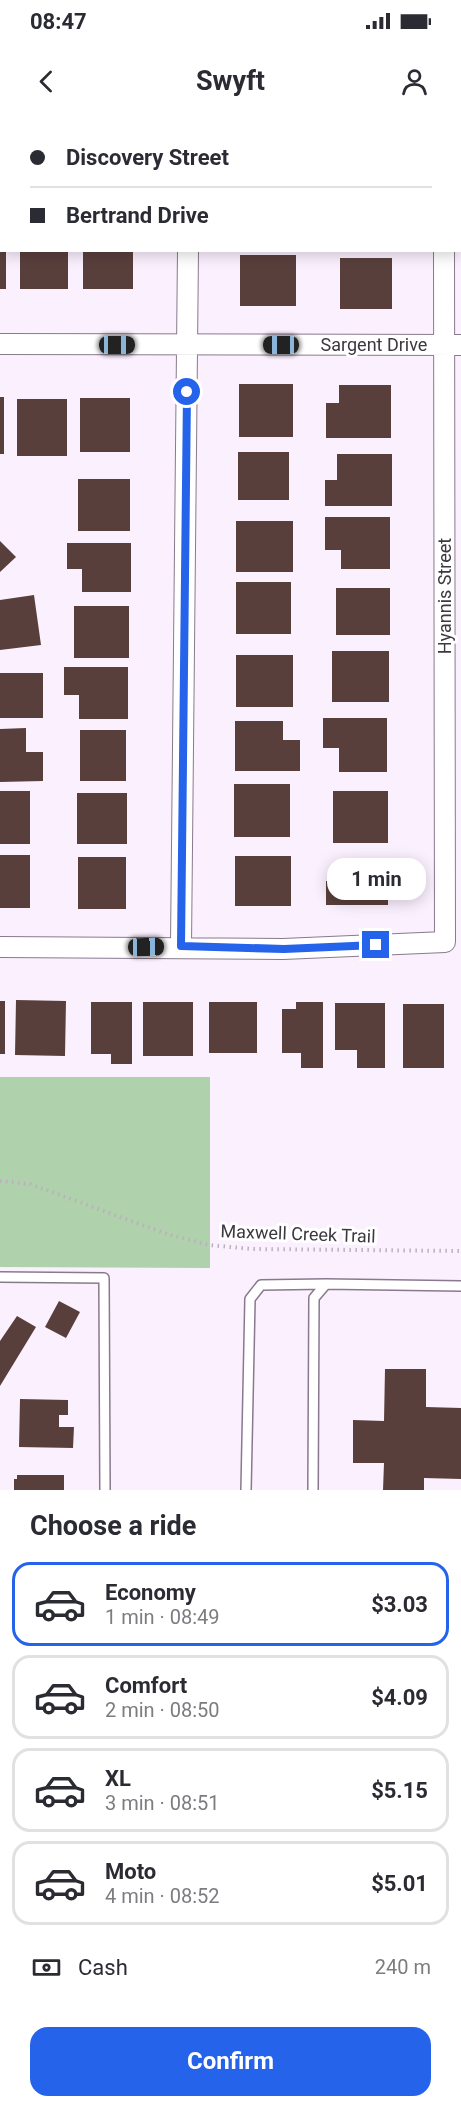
<!DOCTYPE html>
<meta charset="utf-8">
<style>
:root{--surface:#fff;--page:#f2f2f3;--text:#2b2b33;--muted:#7c7c81;--line:#e1e1e2;--accent:#2563eb}
body{margin:0;font-family:Roboto,sans-serif;background:var(--page);color:var(--text);height:100vh;display:flex;flex-direction:column;font-size:22px;white-space:nowrap}
*{box-sizing:border-box;margin:0}
p{font-size:20px;color:var(--muted)}
.icon{flex:none;width:33px;height:33px;fill:none;stroke:currentColor;stroke-width:2;stroke-linecap:round;stroke-linejoin:round}
.map{position:relative;height:1370px;overflow:hidden}
.drawer{display:flex;flex-direction:column;background:var(--surface);flex:1}
.drawer>*{flex:none}
.hud{position:absolute;left:0px;top:0px;width:462px;height:132px;box-shadow:0 3px 15px #0003;display:grid;align-content:center;height:132px;padding:0 30px;background:var(--surface)}
.end{position:absolute;width:27px;height:27px;margin:-14px;border:8px solid #2563eb;background:#fff;box-shadow:0 0 0 3px #fff}
.from{border-radius:50%}
.bubble{position:absolute;height:42px;border-radius:18px;background:var(--surface);box-shadow:0 3px 15px #0003;font-size:20px;font-weight:700;line-height:42px;text-align:center}
.car{position:absolute;width:18px;height:36px;margin:-18px -9px;border-radius:8px;box-shadow:0 0 4px 2px #0007;background:linear-gradient(#222 24%,#8ab4d8 0 40%,#222 0 76%,#8ab4d8 0 86%,#222 0)}
.hud b{display:flex;align-items:center;gap:21px;height:57px;font-size:22px}
.hud b+b{border-top:2px solid var(--line)}
.hud i{width:15px;height:15px;background:var(--text)}
ul{padding:0;list-style:none}
li{display:flex;align-items:center;gap:18px;height:84px;margin:0 12px 9px;padding:0 18px;border:3px solid var(--line);border-radius:18px}
li div{flex:1}
li b{display:block;font-size:22px}
li em{font-style:normal;font-weight:700}
li.selected{border-color:var(--accent)}
li>.icon{width:54px;height:54px;stroke-width:1.5}
h2{padding:0 30px;font-size:27px;line-height:72px}
.pay{display:flex;align-items:center;gap:15px;height:66px;padding:0 30px;font-size:22px}
.pay p{margin-inline-start:auto}
.primary-button{display:flex;gap:12px;margin-top:auto;padding:12px 30px}
.primary-button a{flex:1;height:69px;border-radius:18px;background:var(--accent);color:#fff;font-size:24px;font-weight:700;line-height:69px;text-align:center}
.status{display:flex;justify-content:space-between;align-items:center;height:42px;padding:0 30px;background:var(--surface);direction:ltr}
.status svg{height:16px;fill:currentColor}
header{display:flex;justify-content:space-between;align-items:center;height:78px;padding:0 30px;background:var(--surface);font-size:27px;font-weight:700}
.map>svg:first-child{display:block}
</style>
<div class="status"><b>08:47</b><svg viewBox="0 0 49 12"><path d="M0 12V9h3v3zM5 12V6h3v6zM10 12V3h3v9zM15 12V0h3v12zM26 1h20v11H26zM47 4h2v5h-2z"/></svg></div>
<header><svg class="icon" aria-label="back" viewBox="0 0 24 24"><path d="M15 5l-7 7 7 7"/></svg>Swyft<svg class="icon" aria-label="person" viewBox="0 0 24 24"><circle cx="12" cy="8" r="4"/><path d="M4 21q1-7 8-7t8 7"/></svg></header>
<div class="map">
<svg width="461" height="1370" viewBox="0 0 461 1370">
<rect width="100%" height="100%" fill="#fbf0fe"/>
<path fill="#afd1ab" d="M 0,957 L 210,957 L 210,1148 L 0,1147 Z"/>
<path fill="#583f3c" d="M 0,130 L 6,130 L 6,169 L 0,169 Z
M 20,130 L 68,130 L 68,169 L 20,169 Z
M 83,130 L 133,130 L 133,169 L 83,169 Z
M 240,135 L 296,135 L 296,186 L 240,186 Z
M 340,138 L 392,138 L 392,189 L 340,189 Z
M 239,264 L 293,264 L 293,317 L 239,317 Z
M 339,265 L 391,265 L 391,318 L 326,318 L 326,283 L 339,283 Z
M 0,277 L 4,277 L 4,334 L 0,334 Z
M 80,278 L 130,278 L 130,332 L 80,332 Z
M 17,279 L 67,279 L 67,336 L 17,336 Z
M 238,332 L 289,332 L 289,380 L 238,380 Z
M 337,334 L 392,334 L 392,386 L 325,386 L 325,360 L 337,360 Z
M 78,359 L 130,359 L 130,411 L 78,411 Z
M 325,397 L 390,397 L 390,449 L 341,449 L 341,430 L 325,430 Z
M 236,401 L 293,401 L 293,452 L 236,452 Z
M 0,421 L 16,437 L 0,452 Z
M 67,423 L 131,423 L 131,472 L 82,472 L 82,449 L 67,449 Z
M 236,462 L 291,462 L 291,514 L 236,514 Z
M 336,468 L 390,468 L 390,515 L 336,515 Z
M 34,475 L 41,525 L 0,530 L 0,480 Z
M 74,486 L 129,486 L 129,538 L 74,538 Z
M 332,531 L 389,531 L 389,582 L 332,582 Z
M 236,535 L 293,535 L 293,587 L 236,587 Z
M 64,547 L 128,547 L 128,599 L 79,599 L 79,575 L 64,575 Z
M 0,553 L 43,553 L 43,598 L 0,598 Z
M 323,598 L 387,598 L 387,652 L 339,652 L 339,628 L 323,628 Z
M 235,601 L 283,601 L 283,620 L 300,620 L 300,651 L 235,651 Z
M 26,608 L 26,632 L 43,632 L 43,661 L 0,662 L 0,609 Z
M 80,610 L 126,610 L 126,661 L 80,661 Z
M 234,664 L 290,664 L 290,717 L 234,717 Z
M 0,671 L 30,671 L 30,724 L 0,724 Z
M 333,671 L 388,671 L 388,723 L 333,723 Z
M 77,673 L 127,673 L 127,724 L 77,724 Z
M 0,735 L 30,735 L 30,788 L 0,788 Z
M 235,736 L 291,736 L 291,786 L 235,786 Z
M 78,737 L 126,737 L 126,789 L 78,789 Z
M 339,740 L 388,740 L 388,785 L 326,785 L 326,761 L 339,761 Z
M 16,880 L 66,881 L 65,936 L 15,935 Z
M 0,881 L 5,881 L 5,934 L 0,934 Z
M 91,882 L 132,882 L 132,944 L 111,944 L 111,934 L 91,934 Z
M 143,882 L 193,882 L 193,936 L 143,936 Z
M 209,882 L 257,882 L 257,933 L 209,933 Z
M 296,882 L 323,882 L 323,948 L 301,948 L 301,933 L 282,933 L 282,889 L 296,889 Z
M 335,883 L 385,883 L 385,948 L 357,948 L 357,930 L 335,930 Z
M 403,884 L 444,884 L 444,948 L 403,948 Z
M 59,1181 L 80,1192 L 66,1218 L 45,1207 Z
M 17,1196 L 36,1207 L 0,1266 L 0,1221 Z
M 385,1249 L 426,1249 L 426,1287 L 461,1288 L 461,1359 L 424,1358 L 424,1370 L 383,1370 L 384,1343 L 353,1343 L 353,1300 L 384,1301 Z
M 20,1279 L 68,1280 L 68,1295 L 59,1295 L 59,1307 L 74,1307 L 73,1328 L 19,1327 Z
M 17,1355 L 64,1355 L 64,1370 L 14,1370 L 14,1359 L 17,1359 Z"/>
<g fill="none" stroke-linecap="round" stroke-linejoin="round">
<g stroke="#89798e" stroke-width="12">
<path id="lane" d="M 0,1157 L 104,1158 L 105,1370
M 246,1370 L 250,1179 L 261,1165 L 326,1164
M 313,1370 L 314,1178 L 326,1164 L 461,1166"/>
</g>
<g stroke="#89798e" stroke-width="22">
<path id="street" d="M 189,2 L 189,0
M 445,2 L 445,0
M 0,224 L 461,225
M 181,826 L 188,130
M 0,827 L 283,829 L 445,822 L 444,130"/>
</g>
<path stroke="#bab1bd" stroke-width="4" stroke-dasharray="1.5 4.5" stroke-linecap="butt" d="M 0,1061 L 30,1064 L 167,1114 L 209,1125 L 252,1129 L 461,1131"/>
<use href="#lane" stroke="#fff" stroke-width="9"/>
<use href="#street" stroke="#fff" stroke-width="20"/>
</g>
<g fill="none" stroke-linecap="round" stroke-linejoin="round">
<path stroke="#2563eb" stroke-width="8" d="M 187,272 L 181,826 L 284,829 L 376,825"/>
</g>
<g text-anchor="middle" stroke-width="6" stroke-linejoin="round" paint-order="stroke">
<g font-size="18" fill="#3d3740" stroke="#fff">
<text x="374" y="231">Sargent Drive</text>
<text transform="translate(445 476) rotate(-90)" y="6">Hyannis Street</text>
<text transform="translate(298 1114) rotate(2)" y="6">Maxwell Creek Trail</text>
</g>
</g>
</svg>
<i class="end from" style="left:187px;top:272px"></i>
<i class="end" style="left:376px;top:825px"></i>
<div class="bubble" style="left:327px;top:738px;width:99px">1 min</div>
<i class="car" style="left:117px;top:225px;rotate:90deg"></i>
<i class="car" style="left:281px;top:225px;rotate:270deg"></i>
<i class="car" style="left:146px;top:827px;rotate:89deg"></i>
<div class="hud">
<b><i class="from"></i>Discovery Street</b>
<b><i></i>Bertrand Drive</b>
</div>
</div>
<section class="drawer">
<h2>Choose a ride</h2>
<ul>
<li class="selected"><svg class="icon" aria-label="car" viewBox="0 0 24 24"><path d="M5 17H2v-5l4-1 3-4h7l3 4 3 1v5h-3M9 17h6M6 11h13"/><circle cx="7" cy="17" r="2"/><circle cx="17" cy="17" r="2"/></svg><div><b>Economy</b><p>1 min · 08:49</p></div><em>$3.03</em></li>
<li><svg class="icon" aria-label="car" viewBox="0 0 24 24"><path d="M5 17H2v-5l4-1 3-4h7l3 4 3 1v5h-3M9 17h6M6 11h13"/><circle cx="7" cy="17" r="2"/><circle cx="17" cy="17" r="2"/></svg><div><b>Comfort</b><p>2 min · 08:50</p></div><em>$4.09</em></li>
<li><svg class="icon" aria-label="car" viewBox="0 0 24 24"><path d="M5 17H2v-5l4-1 3-4h7l3 4 3 1v5h-3M9 17h6M6 11h13"/><circle cx="7" cy="17" r="2"/><circle cx="17" cy="17" r="2"/></svg><div><b>XL</b><p>3 min · 08:51</p></div><em>$5.15</em></li>
<li><svg class="icon" aria-label="car" viewBox="0 0 24 24"><path d="M5 17H2v-5l4-1 3-4h7l3 4 3 1v5h-3M9 17h6M6 11h13"/><circle cx="7" cy="17" r="2"/><circle cx="17" cy="17" r="2"/></svg><div><b>Moto</b><p>4 min · 08:52</p></div><em>$5.01</em></li>
</ul>
<div class="pay"><svg class="icon" aria-label="cash" viewBox="0 0 24 24"><path d="M3 7h18v10H3z"/><circle cx="12" cy="12" r="2"/></svg>Cash<p>240 m</p></div>
<div class="primary-button"><a>Confirm</a></div>
</section>
